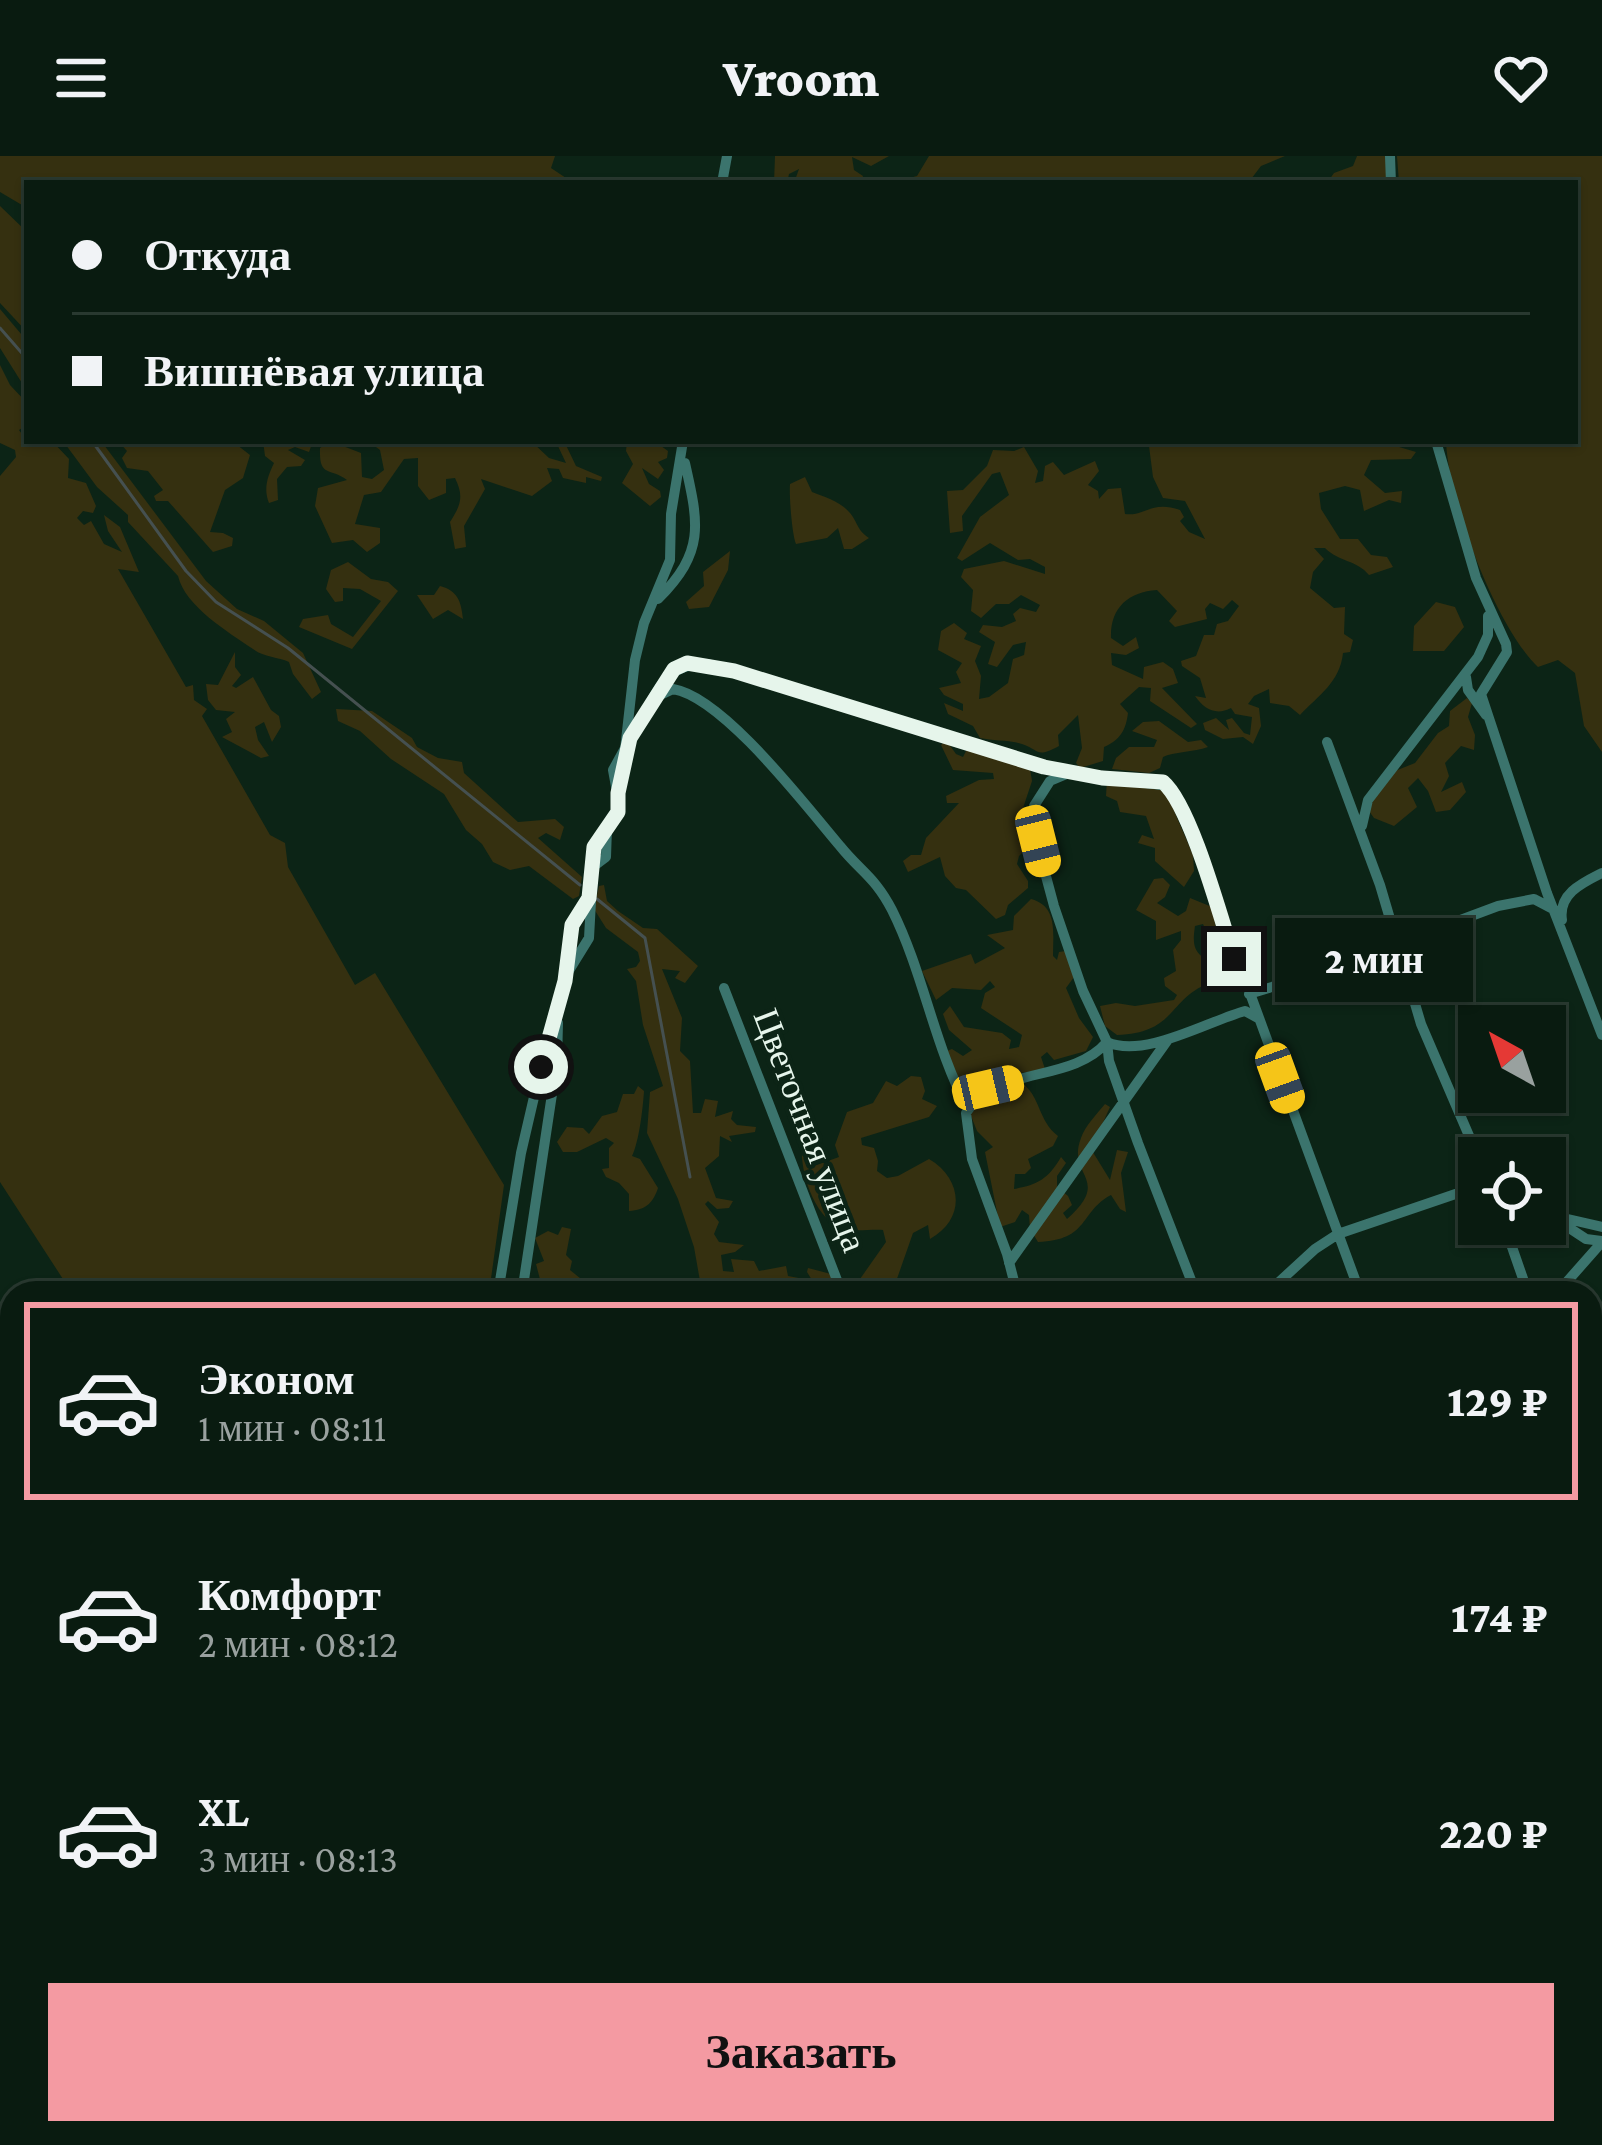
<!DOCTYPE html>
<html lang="ru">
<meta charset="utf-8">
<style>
:root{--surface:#091b10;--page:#122419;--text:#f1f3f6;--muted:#99a19f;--line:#293930;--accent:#f49aa2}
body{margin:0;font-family:"Crimson Pro",serif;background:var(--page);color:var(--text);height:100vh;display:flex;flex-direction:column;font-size:45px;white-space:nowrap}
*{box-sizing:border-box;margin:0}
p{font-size:39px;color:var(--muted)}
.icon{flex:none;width:66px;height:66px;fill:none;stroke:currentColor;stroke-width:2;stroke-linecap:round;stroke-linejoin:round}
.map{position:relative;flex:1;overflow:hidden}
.sheet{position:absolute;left:0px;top:1125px;width:1602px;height:864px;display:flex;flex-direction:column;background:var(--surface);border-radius:36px 36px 0 0;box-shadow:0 3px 9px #0004,0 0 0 3px var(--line)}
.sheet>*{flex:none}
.top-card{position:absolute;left:24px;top:24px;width:1554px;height:264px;border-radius:0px;box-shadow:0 3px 9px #0004,0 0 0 3px var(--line);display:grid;align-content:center;height:264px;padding:0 48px;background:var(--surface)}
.needle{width:78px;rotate:320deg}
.buttons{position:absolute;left:1458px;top:849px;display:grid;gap:24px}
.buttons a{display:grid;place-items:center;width:108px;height:108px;border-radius:0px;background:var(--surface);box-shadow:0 3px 9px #0004,0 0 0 3px var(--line);font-size:60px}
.end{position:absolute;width:54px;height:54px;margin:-27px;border:15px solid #e6f5eb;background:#111;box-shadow:0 0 0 6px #111}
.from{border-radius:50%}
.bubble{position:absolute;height:84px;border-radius:0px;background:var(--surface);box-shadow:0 3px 9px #0004,0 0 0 3px var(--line);font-size:39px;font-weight:800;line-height:84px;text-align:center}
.car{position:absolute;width:36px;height:72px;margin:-36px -18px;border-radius:15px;box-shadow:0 0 9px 3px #0007;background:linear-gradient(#f5c518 24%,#345 0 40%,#f5c518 0 76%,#345 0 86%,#f5c518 0)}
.top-card b{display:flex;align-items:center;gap:42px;height:114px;font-size:45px}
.top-card b+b{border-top:3px solid var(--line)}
.top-card i{width:30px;height:30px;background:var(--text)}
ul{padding:21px 0 0;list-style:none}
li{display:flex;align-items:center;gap:36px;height:198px;margin:0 24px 18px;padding:0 24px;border:6px solid transparent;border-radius:0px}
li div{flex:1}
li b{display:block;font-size:45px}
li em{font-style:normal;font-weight:800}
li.active{border-color:var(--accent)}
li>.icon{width:108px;height:108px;stroke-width:1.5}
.primary-button{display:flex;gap:24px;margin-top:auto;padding:24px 48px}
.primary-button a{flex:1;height:138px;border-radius:0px;background:var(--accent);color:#111;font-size:48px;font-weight:800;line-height:138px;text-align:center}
header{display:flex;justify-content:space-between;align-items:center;height:156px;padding:0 48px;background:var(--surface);font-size:54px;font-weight:800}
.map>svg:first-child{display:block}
</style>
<header><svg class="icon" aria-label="menu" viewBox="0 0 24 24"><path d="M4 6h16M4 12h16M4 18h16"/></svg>Vroom<svg class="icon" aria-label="heart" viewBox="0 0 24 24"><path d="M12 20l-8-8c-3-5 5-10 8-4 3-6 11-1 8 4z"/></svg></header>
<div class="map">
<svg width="1602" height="1989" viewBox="0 0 1602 1989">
<rect width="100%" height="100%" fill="#0c2416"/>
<path fill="#353010" d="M 0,0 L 555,0 L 551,12 L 569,24 L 27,27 L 27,52 L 0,36 Z
M 775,0 L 889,0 L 871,10 L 852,1 L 854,14 L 863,20 L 861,27 L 794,27 L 799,13 L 789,18 L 787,27 L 774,27 Z
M 929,0 L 1285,0 L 1261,10 L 1248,27 L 890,27 L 917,20 Z
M 1357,0 L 1386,0 L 1387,27 L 1327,27 L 1334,17 L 1353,10 Z
M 1397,0 L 1602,0 L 1602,596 L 1584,570 L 1575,517 L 1558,504 L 1538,511 C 1495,470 1448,343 1446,285 L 1575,285 L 1575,27 L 1399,27 Z
M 0,50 L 27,76 L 27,176 L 0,147 Z
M 0,153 L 27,185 L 27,235 L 0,192 Z
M 0,209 L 10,229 L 27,247 L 27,269 L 19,274 L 27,285 L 52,285 L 69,303 L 68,322 L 86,327 L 96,350 L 93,357 L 83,355 L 77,362 L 84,369 L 91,365 L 104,388 L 122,396 L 108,375 L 104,359 L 120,371 L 139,416 L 118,413 L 186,531 L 193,529 L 194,544 L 207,553 L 202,560 L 270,679 L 285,687 L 288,711 L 355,829 L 375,817 L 504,1029 L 489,1137 L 72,1137 L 0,1026 L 0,320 L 16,301 L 15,294 L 0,287 Z
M 63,285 L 101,285 L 206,425 L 237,453 L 264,465 L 303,497 L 321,536 L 312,543 L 293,518 L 289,506 C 278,501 263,501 253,493 C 228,476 185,450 178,420 L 128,366 L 128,359 L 97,331 Z
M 118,285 L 232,285 L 250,299 L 243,322 L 225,334 L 210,376 L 223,377 L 233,382 L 232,390 L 213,396 L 168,345 L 156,345 L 154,340 L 163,334 L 148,315 L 127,312 L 122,302 L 127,295 Z
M 263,285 L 313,285 L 309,296 L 295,291 L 288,294 L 305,304 L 301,310 L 287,311 L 277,323 L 278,344 L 269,347 C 263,332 268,320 274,307 L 265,300 Z
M 330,285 L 361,297 L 362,321 L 372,323 L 384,314 L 380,294 L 368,285 L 531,285 L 549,302 L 566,307 L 557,288 L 564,285 L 576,310 L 602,321 L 601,325 L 586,321 L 586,327 L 563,322 L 559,313 L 547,312 L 552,325 L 532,340 L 481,323 L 485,333 L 464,370 L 466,391 L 455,393 L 450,366 C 461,349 464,340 455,322 L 446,323 L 446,337 L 429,344 L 418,330 L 418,302 L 404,303 L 381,336 L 364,339 L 355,368 L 380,372 L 380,387 L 367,396 L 353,384 L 332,387 L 315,350 L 318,332 L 347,324 C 329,311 319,322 320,292 Z
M 627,285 L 654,285 L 668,295 L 667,302 L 658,306 L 664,314 L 658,323 L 642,312 L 649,328 L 660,335 L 661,341 L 650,350 L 622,327 L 633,308 L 626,295 Z
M 1109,285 L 1379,285 L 1416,296 L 1411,303 L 1371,304 L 1364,319 L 1385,337 L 1402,335 L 1401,347 L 1389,344 L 1364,355 L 1360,334 L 1345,330 L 1319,337 L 1321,353 L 1340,383 L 1358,383 L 1371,399 L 1387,401 L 1393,411 L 1369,419 C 1357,404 1339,406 1325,392 L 1314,392 L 1324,403 L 1313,416 L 1310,432 L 1334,452 L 1345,451 L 1344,478 L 1353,484 L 1350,496 L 1343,497 C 1340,526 1319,539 1300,559 L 1289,550 L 1270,547 L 1269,533 L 1254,540 L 1248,548 L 1259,552 L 1261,570 L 1253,588 L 1243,581 L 1223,583 L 1205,574 L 1203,567 L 1216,562 L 1229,574 L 1226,564 L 1232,562 L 1244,577 L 1250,579 L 1252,561 L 1235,558 L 1231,552 C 1216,560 1204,553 1195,540 L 1206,542 L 1200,522 L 1182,510 L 1181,505 L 1196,500 L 1204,479 L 1214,479 L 1217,468 L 1228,465 L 1239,450 L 1232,444 L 1223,453 L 1210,447 L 1205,453 L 1207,463 L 1175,471 L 1169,465 L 1177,455 L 1157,434 C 1128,436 1110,452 1111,482 L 1123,490 L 1136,481 L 1139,492 L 1126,499 L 1111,497 L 1112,509 L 1143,523 L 1144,511 L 1163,506 L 1173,513 L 1178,527 L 1162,532 L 1197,568 L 1191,572 L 1150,545 L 1151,532 L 1139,531 L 1120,548 L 1128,557 C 1126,574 1120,584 1104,591 L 1103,605 L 1080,612 L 1076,607 L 1082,592 L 1078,559 L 1058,579 L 1059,590 C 1036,602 1041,595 1022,588 C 1011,584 993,585 980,582 L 973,570 L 948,558 L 944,547 L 963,555 L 963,548 L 944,539 L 939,532 L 961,527 L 956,516 L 962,507 L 938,494 L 941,475 L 954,467 L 967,477 L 964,483 L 981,490 L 975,505 L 981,520 L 979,543 L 989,541 L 1008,527 L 1013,503 L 1024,499 L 1026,486 L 1013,489 L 997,511 L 988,508 L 995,486 L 979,476 L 983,469 L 1002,471 L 1016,465 L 1013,458 L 1020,452 L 1036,456 L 1040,449 L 1021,439 L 1009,448 L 996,448 L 981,462 L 971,455 L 973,434 L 961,421 L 964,413 L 1004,405 L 1045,418 L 1045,411 L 1030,403 L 1018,404 L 990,387 L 962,405 L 957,402 L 980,361 L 1009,339 L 1000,316 L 992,318 L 962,360 L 963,375 L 950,377 L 947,335 L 963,334 L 987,310 L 993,294 L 1014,295 L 1024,291 L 1038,315 L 1035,327 L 1043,325 L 1045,310 L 1053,306 L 1064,319 L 1095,305 L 1099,315 L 1088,329 L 1098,335 L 1099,343 L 1108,333 L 1121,332 L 1125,358 C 1144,361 1151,344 1180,354 L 1184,361 L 1180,365 L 1189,376 L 1205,383 L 1185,345 L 1163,342 L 1153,321 L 1149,290 L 1113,290 Z
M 805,321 L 812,336 C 825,341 841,346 850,357 C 858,367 857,374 869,382 L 852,393 L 844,393 L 838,372 L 827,382 L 796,388 C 792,379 789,339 790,328 Z
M 730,395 L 728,414 L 709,451 L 689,453 L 686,446 L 704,430 L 703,416 Z
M 348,406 L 371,423 L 388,426 L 398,435 L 352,493 L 299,471 L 303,463 L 328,459 L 331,468 L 353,481 L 381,445 L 360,433 L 343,432 L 343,445 L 335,446 L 326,433 L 331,414 Z
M 440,430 C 458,435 461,445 463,463 L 448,454 L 433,463 L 417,439 L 434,439 Z
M 1436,446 L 1455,451 L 1464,471 L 1444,495 L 1413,495 L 1414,470 Z
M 235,496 L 235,511 L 241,519 L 232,530 L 236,532 L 253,521 L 271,554 L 279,560 L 281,571 L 272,586 L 264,566 L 255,571 L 258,584 L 269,600 L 261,602 L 222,581 L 232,576 L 226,563 L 235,556 L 216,554 L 208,544 L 206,528 L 218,529 Z
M 1467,542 L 1472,547 L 1468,561 L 1475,579 L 1474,594 L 1461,590 L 1445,607 L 1449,620 L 1441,636 L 1462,626 L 1466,636 L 1450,654 L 1436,656 L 1428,635 L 1418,622 L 1408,632 L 1417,651 L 1394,670 L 1374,662 L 1364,648 L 1390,617 L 1415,607 L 1438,577 L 1449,570 L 1450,555 Z
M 336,553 L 372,555 L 412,582 L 417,591 L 438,602 L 462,606 L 464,617 L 518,666 L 555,663 L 564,671 L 560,684 L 546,677 L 538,682 L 582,721 L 579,740 L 573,743 L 529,710 L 510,714 L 493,706 L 482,688 L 466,674 L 444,638 L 391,603 L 360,575 L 338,565 Z
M 1159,565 L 1188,586 L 1201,584 L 1208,591 C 1194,596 1173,596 1163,601 L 1160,612 L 1149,617 L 1112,613 L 1116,602 L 1129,591 L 1154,591 L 1157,584 L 1132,575 L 1143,566 Z
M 946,584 L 956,598 L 963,601 L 969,589 L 1029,607 L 1032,625 L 1018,667 L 1024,674 L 1028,691 L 1019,700 L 1017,708 L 1028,725 L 1028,732 L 1008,749 L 1005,759 L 996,763 L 966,734 L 956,732 L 945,720 L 940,701 L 908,716 L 903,705 L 911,699 L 921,699 L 926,682 L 959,647 L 947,647 L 946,640 L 979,624 L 994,623 L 993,617 L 953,614 L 941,589 Z
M 1107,624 L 1163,629 L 1193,699 L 1194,715 L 1184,731 L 1155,705 L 1155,692 L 1138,687 L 1142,679 L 1154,683 L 1146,660 L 1120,656 L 1117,645 L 1106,640 Z
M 1163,722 L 1170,729 L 1165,741 L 1157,747 L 1178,760 L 1186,755 L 1190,742 L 1212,751 L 1217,778 L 1231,795 L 1228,802 L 1214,792 L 1203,768 L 1195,770 C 1190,802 1202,794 1214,816 L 1210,827 C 1168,842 1177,877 1117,879 L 1105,870 L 1100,850 L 1116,847 L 1135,850 L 1174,844 L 1177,839 L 1165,830 L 1164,822 L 1176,815 L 1173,794 L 1181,784 L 1181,775 L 1156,784 L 1156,765 L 1136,754 L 1154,723 Z
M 604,729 L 607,745 L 618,755 L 643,772 L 657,773 L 698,810 L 685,827 L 675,822 L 680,815 L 662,813 L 682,862 L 680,895 L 690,905 L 693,957 L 701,957 L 705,943 L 718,945 L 715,961 L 733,955 L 731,963 L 737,969 L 756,971 L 755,976 L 729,980 L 732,986 L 720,980 L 719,1000 L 705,1012 L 716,1042 L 733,1045 L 729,1052 L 717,1053 L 708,1045 L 705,1048 L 719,1066 L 714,1078 L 719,1086 L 744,1089 L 735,1096 L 721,1099 L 723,1115 L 734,1116 L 731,1103 L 754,1105 L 759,1115 L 786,1110 L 788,1120 L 804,1123 L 812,1132 L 815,1129 L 807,1116 L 808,1112 L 831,1118 L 840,1137 L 711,1137 L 700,1125 L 694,1091 L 678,1043 L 647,977 L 650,936 L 663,930 L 643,869 L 636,825 L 627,813 L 636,811 L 640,805 L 638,796 L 606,772 L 594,753 L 599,730 Z
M 1031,743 C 1058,750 1053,777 1053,800 L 1057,804 L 1059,796 L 1066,795 L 1074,821 L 1066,832 L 1079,862 L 1093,881 L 1086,895 L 1054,904 L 1047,896 L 1041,901 L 1045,913 L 1038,915 L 982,921 L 982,932 L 970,940 L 961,935 L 944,896 L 952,893 L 963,900 L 972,894 L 949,874 L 943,858 L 950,850 L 964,871 L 1002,877 L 1011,884 L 1009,893 L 1019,891 L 1022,879 L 981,852 L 985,837 L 995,831 L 990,825 L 981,834 L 952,832 L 936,844 L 922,815 L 971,798 L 975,808 L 1005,792 L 987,779 L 1013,774 L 1014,760 Z
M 911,920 L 921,921 L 925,935 L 922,943 L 937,950 L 929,961 L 861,982 L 862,989 L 874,992 L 878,1005 L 877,1015 L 887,1022 L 898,1020 L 929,1003 C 963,1023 966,1063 930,1083 L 928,1069 L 913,1077 L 892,1137 L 850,1137 L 850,1129 L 860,1123 L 886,1086 L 883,1074 C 872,1073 855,1076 844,1073 C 815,1065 800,1017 802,991 L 812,992 L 814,1010 L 839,1001 L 835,989 L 847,956 L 873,947 L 886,925 L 897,930 Z
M 1022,927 C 1041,941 1038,965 1058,980 L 1053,990 L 1028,1003 L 1031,1012 L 1025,1018 L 1015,1018 L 1014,1033 C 1036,1029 1048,1024 1061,1001 L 1066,1007 L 1057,1020 L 1057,1031 L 1068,1040 L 1072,1049 L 1063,1057 L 1067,1063 C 1113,1022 1066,1021 1081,982 C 1085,970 1097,958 1105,948 L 1110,951 L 1091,993 L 1110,1024 L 1117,994 L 1128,996 L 1121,1017 L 1126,1056 L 1120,1053 L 1111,1039 C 1079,1056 1090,1084 1038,1086 L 1030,1073 L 1029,1059 L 1022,1054 L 1015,1066 L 1000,1071 L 985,996 L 993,991 L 977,975 L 969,955 L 1001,928 Z
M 638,930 L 644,935 C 643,952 639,986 632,1000 L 640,1003 L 658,1032 C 653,1047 646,1054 629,1055 L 629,1038 L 619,1027 L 606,1021 L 602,1013 L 609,1012 L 609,992 L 614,987 L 606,982 L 577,996 L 563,996 L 557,986 L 567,971 L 583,972 L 589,978 L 602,960 L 617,956 L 623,938 L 634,938 Z
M 562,1071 L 571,1073 L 566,1099 L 572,1105 L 570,1114 L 586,1127 L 573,1128 L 567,1124 L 542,1131 L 536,1108 L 544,1105 L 535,1082 L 548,1075 L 558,1079 Z
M 0,1948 L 12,1949 L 12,1977 L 225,1977 L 244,1989 L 0,1989 Z"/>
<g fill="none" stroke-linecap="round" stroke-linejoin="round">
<path stroke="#455050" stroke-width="3" d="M 0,172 L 27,203
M 92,285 L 186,415 L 216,446 L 288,492 L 580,729
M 597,743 L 645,782 L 690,1021"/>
<path stroke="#3b746d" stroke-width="10" d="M 1390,0 L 1391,27
M 722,27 L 727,0
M 1436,285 L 1476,422 L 1506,488 L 1507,496 L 1481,538 L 1547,737 L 1602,879
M 658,443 C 705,396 699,369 685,307
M 1466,521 L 1468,534 L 1486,559
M 654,542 L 673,533 C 723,541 806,650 840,690 C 861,716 875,721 892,754 C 924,818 934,890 968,953
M 639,567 C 658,535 665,506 708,508 L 1068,617
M 1327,586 L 1380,729 L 1421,868 L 1479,1003
M 617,636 L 613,614 L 624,594
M 1362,670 L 1368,644 L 1478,501 L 1488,479 L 1488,460
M 594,710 L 606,701 L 607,672
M 1562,764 C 1558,738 1582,727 1602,717
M 567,816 L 573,768 L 588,744
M 724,832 L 842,1137
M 1249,838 L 1321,816 L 1498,750 L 1534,743 L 1553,753
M 1258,862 L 1245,855 C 1208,865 1144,903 1107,886 L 1083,835 L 1054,750 L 1033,672 L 1034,650 L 1050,625 L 1069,617 L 1169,630 L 1196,690 L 1360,1137
M 1107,886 L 1109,905 L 1138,987 L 1196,1137
M 1545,1056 L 1586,1083 L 1602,1085
M 1559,1061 L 1602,1071
M 1504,1068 L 1528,1137
M 1009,1107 L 1167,885
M 498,1137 L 521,997 L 541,911 L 568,816 L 589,782 L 594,691 L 618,656 L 635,504 L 644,467 L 670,404 L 671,358 L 683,285
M 522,1137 L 557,905 L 558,867
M 576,1137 L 602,1130 L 617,1137
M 1017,1137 L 1007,1098 L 972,1003 L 966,957 C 995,909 1071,928 1107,886
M 1267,1137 L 1315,1093 L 1338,1078 L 1479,1030
M 1557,1137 L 1602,1086
M 1590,1219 L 1602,1214
M 1590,1316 L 1602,1339
M 1590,1384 L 1602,1372
M 1590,1650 L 1602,1658
M 0,1683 L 12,1682
M 332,1977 L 336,1989
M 1504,1977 L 1523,1989"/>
<path stroke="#3b746d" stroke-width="14" d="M 1590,1844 L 1602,1852"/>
<path stroke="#44a59a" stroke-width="15" d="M 1590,1527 L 1602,1508
M 870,1977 L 889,1989
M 375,1989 L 382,1977
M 1291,1989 L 1299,1977"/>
</g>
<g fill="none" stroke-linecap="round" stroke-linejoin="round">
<path stroke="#e6f5eb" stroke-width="15" d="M 541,911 L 565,825 L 572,769 L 589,742 L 594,691 L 618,656 L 618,637 L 630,582 L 674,513 L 687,507 L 734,515 L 1044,611 L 1102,622 L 1163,626 C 1191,650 1221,763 1234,803"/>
</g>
<g text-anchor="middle" stroke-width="9" stroke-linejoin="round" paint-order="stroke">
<g font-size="36" fill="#e6f5eb" stroke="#0c2416">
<text transform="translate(811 974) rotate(69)" y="13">Цветочная улица</text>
</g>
</g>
</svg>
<div class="buttons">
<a><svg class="needle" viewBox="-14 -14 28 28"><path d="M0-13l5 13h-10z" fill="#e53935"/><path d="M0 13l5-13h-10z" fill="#99a19f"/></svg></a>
<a><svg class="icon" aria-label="locate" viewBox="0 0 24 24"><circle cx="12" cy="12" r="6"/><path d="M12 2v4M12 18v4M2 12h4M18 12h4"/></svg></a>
</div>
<i class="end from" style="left:541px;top:911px"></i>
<i class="end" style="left:1234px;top:803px"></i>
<div class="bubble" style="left:1275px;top:762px;width:198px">2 мин</div>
<i class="car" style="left:1038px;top:685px;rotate:166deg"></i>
<i class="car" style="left:1280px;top:922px;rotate:160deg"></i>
<i class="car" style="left:988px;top:932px;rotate:77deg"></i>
<div class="top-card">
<b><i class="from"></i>Откуда</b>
<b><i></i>Вишнёвая улица</b>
</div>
<section class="sheet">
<ul>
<li class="active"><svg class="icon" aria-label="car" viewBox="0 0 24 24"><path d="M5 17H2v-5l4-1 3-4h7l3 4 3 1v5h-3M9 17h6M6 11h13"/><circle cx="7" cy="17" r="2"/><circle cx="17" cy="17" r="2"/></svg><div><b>Эконом</b><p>1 мин · 08:11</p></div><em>129 ₽</em></li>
<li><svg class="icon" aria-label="car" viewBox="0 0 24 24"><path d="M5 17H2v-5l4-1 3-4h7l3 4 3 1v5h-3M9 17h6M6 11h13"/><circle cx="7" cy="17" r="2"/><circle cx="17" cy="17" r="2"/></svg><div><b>Комфорт</b><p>2 мин · 08:12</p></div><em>174 ₽</em></li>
<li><svg class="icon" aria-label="car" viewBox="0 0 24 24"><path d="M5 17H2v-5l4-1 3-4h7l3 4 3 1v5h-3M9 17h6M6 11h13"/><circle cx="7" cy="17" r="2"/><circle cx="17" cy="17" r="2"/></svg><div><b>XL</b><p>3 мин · 08:13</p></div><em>220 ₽</em></li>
</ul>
<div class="primary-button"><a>Заказать</a></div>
</section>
</div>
